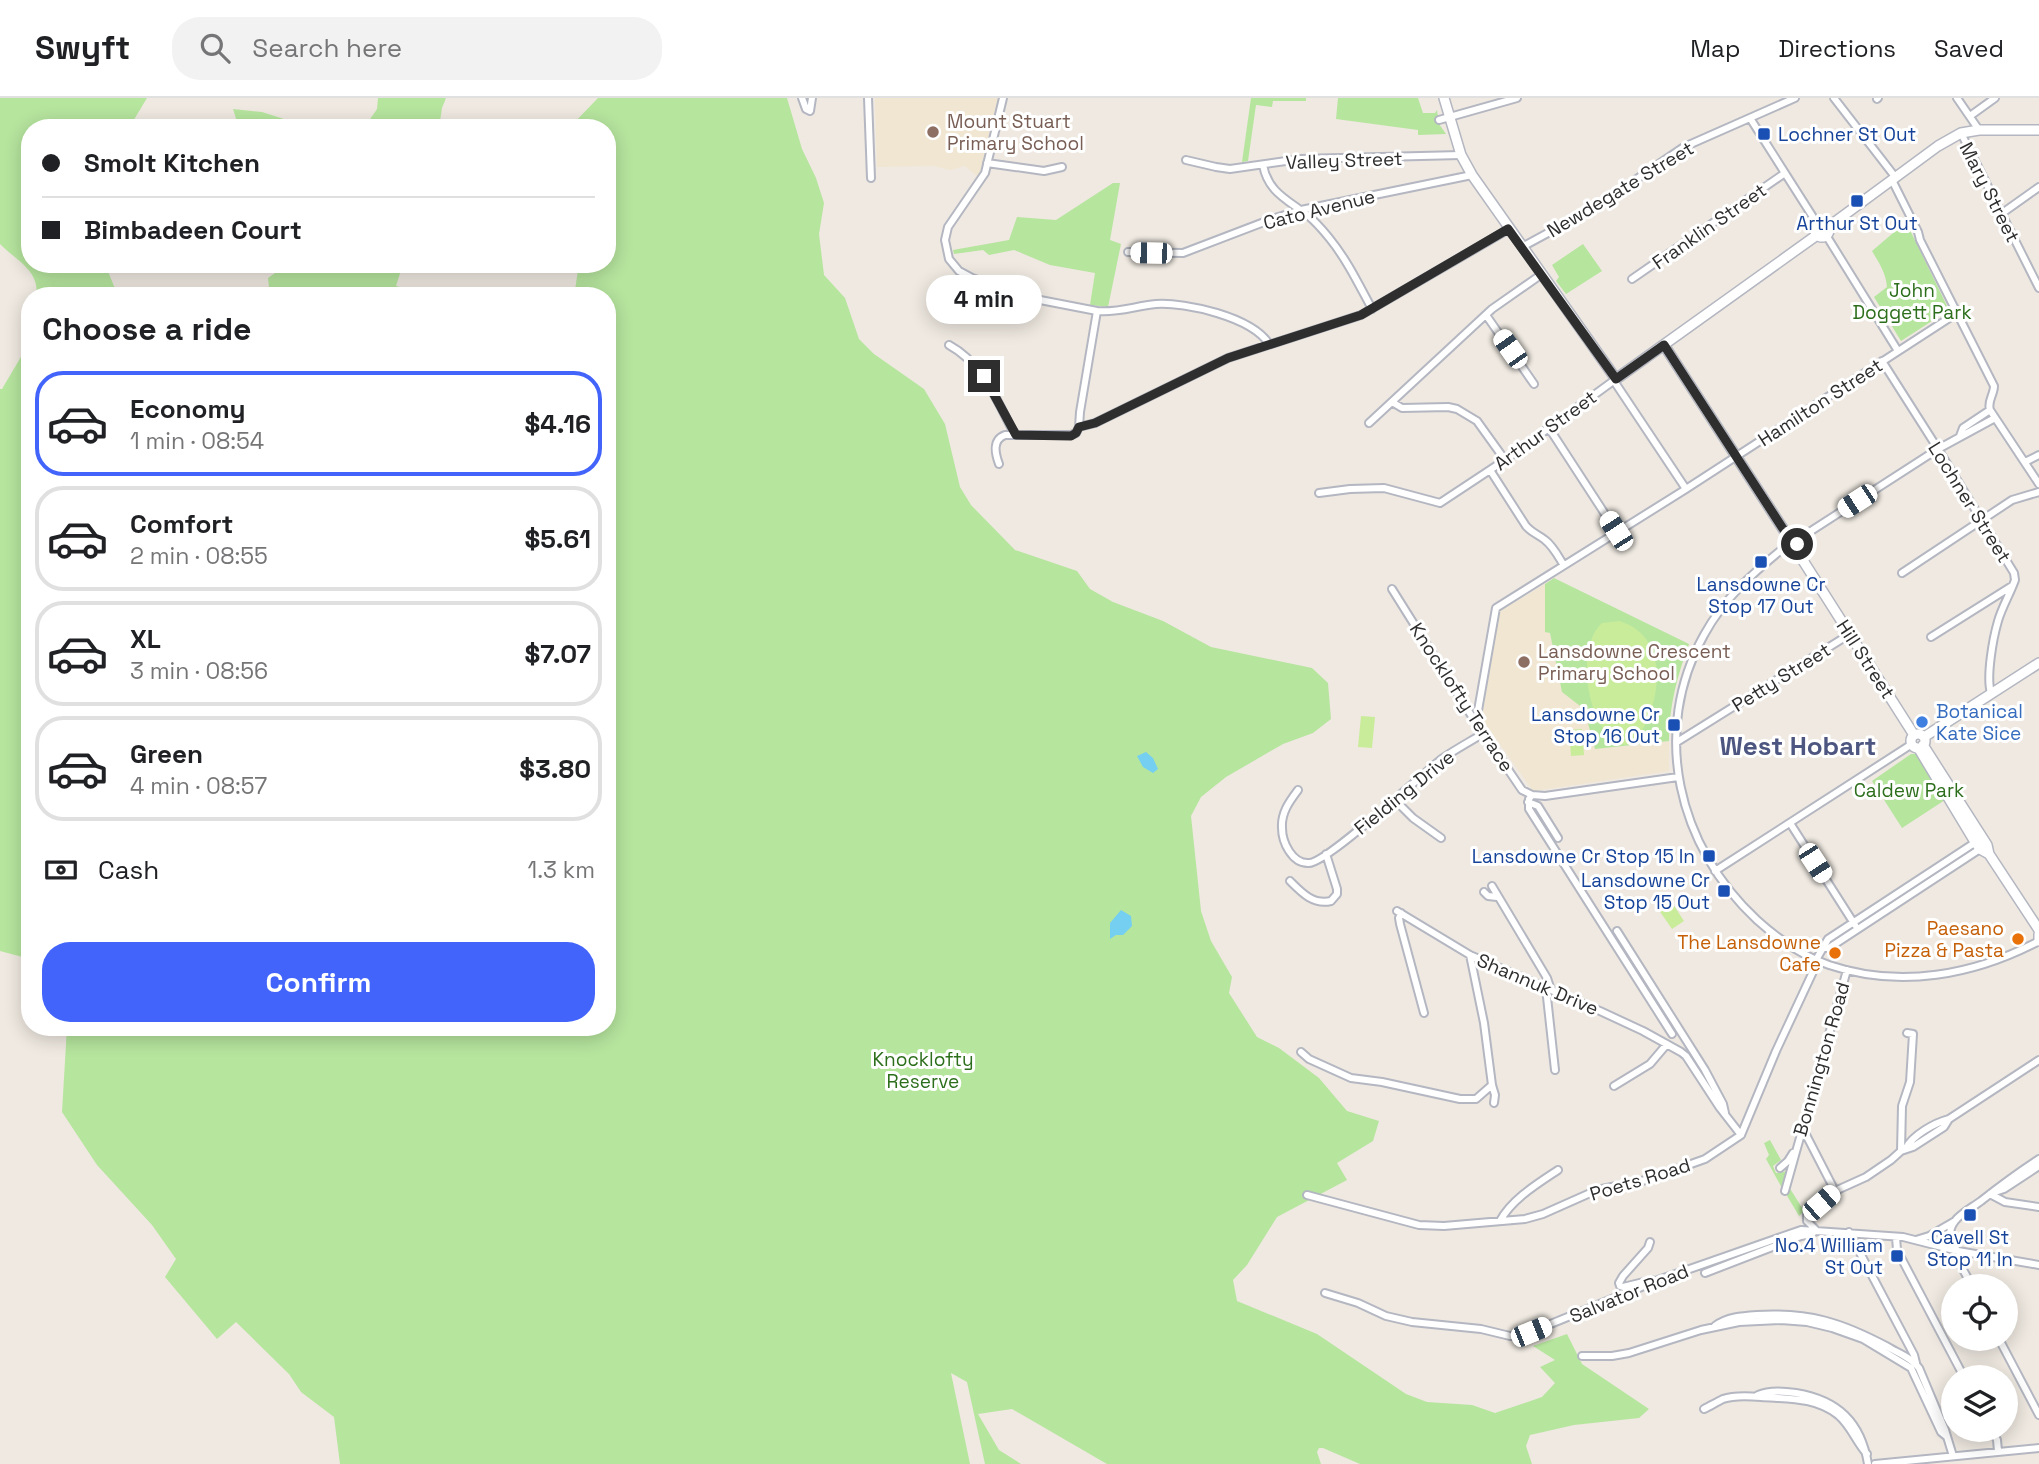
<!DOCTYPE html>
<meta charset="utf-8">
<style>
:root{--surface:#fff;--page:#f2f2f2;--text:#202124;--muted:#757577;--line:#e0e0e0;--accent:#4264fb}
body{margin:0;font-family:"Space Grotesk",sans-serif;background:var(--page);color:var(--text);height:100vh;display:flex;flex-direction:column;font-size:26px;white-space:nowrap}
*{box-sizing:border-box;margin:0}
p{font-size:23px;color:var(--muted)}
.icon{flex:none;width:38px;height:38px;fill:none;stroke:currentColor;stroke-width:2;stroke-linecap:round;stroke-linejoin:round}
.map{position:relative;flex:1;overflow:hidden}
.details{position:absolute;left:21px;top:189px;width:595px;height:749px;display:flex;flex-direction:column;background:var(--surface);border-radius:28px;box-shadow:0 4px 18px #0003}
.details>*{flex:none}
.guide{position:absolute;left:21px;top:21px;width:595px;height:154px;border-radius:28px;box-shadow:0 4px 18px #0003;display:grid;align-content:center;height:154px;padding:0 21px;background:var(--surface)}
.controls{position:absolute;left:1941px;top:1176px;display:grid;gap:14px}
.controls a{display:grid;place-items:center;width:77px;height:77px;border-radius:50%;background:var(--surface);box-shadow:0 4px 18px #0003;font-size:35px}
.end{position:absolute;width:32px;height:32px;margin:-16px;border:9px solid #2e2e2e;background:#fff;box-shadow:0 0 0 4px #fff}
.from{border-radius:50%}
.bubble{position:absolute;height:49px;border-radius:24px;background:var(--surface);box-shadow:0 4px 18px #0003;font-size:23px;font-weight:800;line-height:49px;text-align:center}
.car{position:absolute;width:21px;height:42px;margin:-21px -10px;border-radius:9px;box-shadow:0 0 5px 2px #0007;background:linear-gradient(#fff 24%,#345 0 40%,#fff 0 76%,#345 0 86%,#fff 0)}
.guide b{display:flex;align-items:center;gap:24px;height:66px;font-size:26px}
.guide b+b{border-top:2px solid var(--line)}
.guide i{width:18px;height:18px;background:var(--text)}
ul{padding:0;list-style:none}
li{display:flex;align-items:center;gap:21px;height:105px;margin:0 14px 10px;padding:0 7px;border:4px solid var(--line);border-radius:28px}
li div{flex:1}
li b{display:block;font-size:26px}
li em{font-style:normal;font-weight:800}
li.active{border-color:var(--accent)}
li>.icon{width:63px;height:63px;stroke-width:1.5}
h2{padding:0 21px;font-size:32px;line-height:84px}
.pay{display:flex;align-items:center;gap:18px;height:77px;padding:0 21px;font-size:26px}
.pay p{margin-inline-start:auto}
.action{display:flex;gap:14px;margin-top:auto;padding:14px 21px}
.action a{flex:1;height:80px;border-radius:28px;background:var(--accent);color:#fff;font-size:28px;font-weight:800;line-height:80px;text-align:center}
header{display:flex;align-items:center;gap:42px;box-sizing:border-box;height:98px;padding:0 35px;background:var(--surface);border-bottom:2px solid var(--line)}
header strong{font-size:33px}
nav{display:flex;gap:38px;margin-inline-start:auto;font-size:24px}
.search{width:490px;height:63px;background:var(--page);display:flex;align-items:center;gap:18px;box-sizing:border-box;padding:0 24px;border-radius:28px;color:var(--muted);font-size:26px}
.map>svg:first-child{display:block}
</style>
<header>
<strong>Swyft</strong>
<div class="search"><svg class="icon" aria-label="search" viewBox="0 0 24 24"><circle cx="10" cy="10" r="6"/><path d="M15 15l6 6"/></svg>Search here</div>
<nav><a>Map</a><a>Directions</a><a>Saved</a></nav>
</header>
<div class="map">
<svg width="2039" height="1366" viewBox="0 0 2039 1366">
<rect width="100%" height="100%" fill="#efe9e1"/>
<path fill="#f0e6d1" d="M 875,0 L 998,0 L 980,74 L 977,78 L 965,68 L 950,72 L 934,68 L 877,69 Z
M 1545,486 L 1545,534 L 1550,535 L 1562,593 L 1584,611 L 1595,651 L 1669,643 L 1669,673 L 1533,693 L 1482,621 L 1499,514 Z"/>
<path fill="#b6e59e" d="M 0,0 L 147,0 L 129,30 L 30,30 L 30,166 L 105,166 L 118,198 L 36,198 C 41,173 14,161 0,146 Z
M 378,0 L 446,0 L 442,10 L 439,30 L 364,30 L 377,11 Z
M 598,0 L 787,0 L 802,51 L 816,80 L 824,105 L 819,136 L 824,177 L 845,200 L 859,241 L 874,256 L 924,291 L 945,326 L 960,389 L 971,407 L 1015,452 L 1077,473 L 1090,491 L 1113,504 L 1163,523 L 1211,549 L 1312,570 L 1328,585 L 1331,621 L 1313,635 L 1283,646 L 1226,679 L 1201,699 L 1191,718 L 1201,813 L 1211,843 L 1232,879 L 1229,895 L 1257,939 L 1279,950 L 1319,980 L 1347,1013 L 1379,1023 L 1373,1043 L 1337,1065 L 1347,1082 L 1277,1119 L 1247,1167 L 1233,1182 L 1237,1203 L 1317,1236 L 1406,1296 L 1427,1304 L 1472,1307 L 1495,1315 L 1542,1299 L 1555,1285 L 1540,1269 L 1555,1262 L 1533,1248 L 1567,1236 L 1582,1266 L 1649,1311 L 1639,1320 L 1574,1327 L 1530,1337 L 1526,1348 L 1532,1366 L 1360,1366 L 1323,1350 L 1319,1350 L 1317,1354 L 1321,1366 L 1107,1366 L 1012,1311 L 978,1316 L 999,1352 L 1021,1366 L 985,1366 L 967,1284 L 951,1275 L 970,1366 L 340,1366 L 334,1319 L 301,1294 L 289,1276 L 236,1224 L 217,1241 L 165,1179 L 176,1161 L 152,1127 L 97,1067 L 62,1014 L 67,929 L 607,929 L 607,198 L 574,198 L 579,166 L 607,166 L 607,30 L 569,30 Z
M 1251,0 L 1306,0 L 1306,3 L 1273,3 L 1272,9 L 1256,7 L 1248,63 L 1242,64 Z
M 1338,0 L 1418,0 L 1423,15 L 1435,15 L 1437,12 L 1439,26 L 1446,36 L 1418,37 L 1418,32 L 1336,21 Z
M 233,11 L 262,14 L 312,30 L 242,30 L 238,27 Z
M 1113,85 L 1120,85 L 1110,142 L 1121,146 L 1108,209 L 1090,207 L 1095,175 L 1050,167 L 1014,152 L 989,157 L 983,152 L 954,156 L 953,152 L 1009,142 L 1017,119 L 1056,122 Z
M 1906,124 L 1949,212 L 1901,243 L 1874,199 L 1887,189 C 1886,175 1879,165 1872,153 Z
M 1583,146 L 1602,173 L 1566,196 L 1556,183 L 1559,179 L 1552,167 Z
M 320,166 L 403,166 L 396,188 L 436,198 L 270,198 L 268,180 L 285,168 L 316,175 Z
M 30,227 L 30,861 L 0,853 L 0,291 L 2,291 L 25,252 Z
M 1554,480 L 1689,546 C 1677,578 1669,609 1669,643 L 1595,651 L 1584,611 L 1562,594 L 1550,535 L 1545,534 L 1545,486 Z
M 1911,656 L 1918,656 L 1945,702 L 1902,730 L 1872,683 Z
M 1770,1042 L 1781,1062 L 1773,1068 L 1776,1075 L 1784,1074 L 1790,1069 L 1785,1089 L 1782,1090 L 1766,1061 L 1769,1057 L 1764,1045 Z
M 1789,1089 L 1804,1113 L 1799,1118 L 1786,1096 Z"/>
<path fill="#c9ec9a" d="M 1619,523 C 1663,536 1662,584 1649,618 C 1644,631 1638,642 1625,647 C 1587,639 1574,549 1602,525 Z
M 1361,618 L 1375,619 L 1372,650 L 1358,649 Z
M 1582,631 L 1584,657 L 1571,658 L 1569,632 Z
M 1669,800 L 1684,823 L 1672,831 L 1656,808 Z"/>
<path fill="#75cff0" d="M 1146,654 L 1153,660 L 1158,671 L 1153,675 L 1143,669 L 1137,658 Z
M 1121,812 L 1131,818 L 1132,828 L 1123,837 L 1116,837 L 1110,841 L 1110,825 Z"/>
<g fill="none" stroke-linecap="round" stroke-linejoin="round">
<g stroke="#b4b7c1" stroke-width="10">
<path id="street" d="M 802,0 L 806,11 L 810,13 L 812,0
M 868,0 L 871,80
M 1003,0 L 985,75 L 948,129 L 945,142 L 949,161 L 959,173 L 972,180 L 1035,201 L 1097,213
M 1834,0 L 1896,80
M 1957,0 L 1979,32
M 1877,1 L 1878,0
M 1970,18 L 1995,0
M 1750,20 L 1818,127
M 1439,22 L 1517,0
M 1961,35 L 2039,190
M 1186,62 L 1216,69 L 1230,71 L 1300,61 L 1461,57
M 987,65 L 1044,73 L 1062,69
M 1263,67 C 1267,90 1282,99 1299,111 C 1311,118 1322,131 1330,141 C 1347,162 1359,187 1372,211
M 1892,82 L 1918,134 L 1920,142 L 1994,288 C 1994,297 1987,303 1990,312 L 2039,386
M 2001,116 L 2039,89
M 1826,137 L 1898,253
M 1522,149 L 1594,110 L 1684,49 L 1795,0
M 1128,154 L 1183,155 L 1272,121 L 1301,112 L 1472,77
M 1632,181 L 1785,75
M 1486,217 L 1534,286
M 949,247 C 982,265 995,299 1012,331 L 1016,337
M 1882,263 L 1938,351 L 2014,475 L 2015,482 C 2010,496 2002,509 1998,523 C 1993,540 1986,579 1991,595
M 1614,283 L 1686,391
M 1392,304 L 1402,310 L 1448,309 L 1457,311 L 1477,323 L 1505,362
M 1369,325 L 1492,211 L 1542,176
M 1079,329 L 1080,314 L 1097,213 C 1118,215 1135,208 1156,206 C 1186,204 1252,219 1269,246
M 1549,330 L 1616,433
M 1960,338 L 1963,330 L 1990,312
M 2025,364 L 2039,357
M 999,366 C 995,355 992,342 1005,337 L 1071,337 L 1076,335 L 1079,329 L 1095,325 L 1228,260 L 1361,217 L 1509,131
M 1490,372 L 1526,428 C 1532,435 1539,437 1545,442 C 1553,448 1558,458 1563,466
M 1319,395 L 1350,391 L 1384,390 L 1440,405 L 1505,362 L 1616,281
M 1797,442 L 1938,351 L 1995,320
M 1786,448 C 1754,474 1724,500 1704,537 C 1650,634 1678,749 1757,822 C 1778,841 1802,858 1829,867 C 1900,891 1974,877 2039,843
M 1902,475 L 2012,402 L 2039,394
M 1392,491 L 1471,617 L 1522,692 L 1532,697 L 1529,701 L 1529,711 L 1672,936
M 1931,539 L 2012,488
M 1476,624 L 1496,510 L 1686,391 L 1957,215
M 1677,644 L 1850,536
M 1298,692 C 1289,704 1281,715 1282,730 C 1282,744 1292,766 1309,765 C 1327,765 1421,677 1443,660 C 1456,651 1471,643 1484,635
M 1532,697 L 1545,698 L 1678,679
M 1395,702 L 1413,720 L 1441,740
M 1528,704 L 1538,708 L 1558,740
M 1790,725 L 1855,827
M 1715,773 L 1912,646
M 1290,783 C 1302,795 1313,807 1331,803 L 1337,796 L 1337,791 L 1326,756
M 1492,788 L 1547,880 L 1551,892
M 1484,794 L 1488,798 L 1497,799
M 1397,813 L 1470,857 L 1600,913 L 1643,933 L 1681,954 L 1686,958 L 1720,1010 L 1741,1037
M 1401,815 L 1399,820 L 1400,826 L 1424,915
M 1617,833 L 1705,972 L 1723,1006 L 1725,1015
M 1823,850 L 1829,850 L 1983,749
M 1470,857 L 1484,925 L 1492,987 L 1495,997 L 1494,1005
M 1816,862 L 1828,841 L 1979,742
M 1546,890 L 1555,972
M 1301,954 L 1309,961 L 1351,980 L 1382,984 L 1460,1001 L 1476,1001 L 1492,987
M 1614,988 L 1650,966 L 1667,946
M 1802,1029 L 1835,1093
M 1906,1050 C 1913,1037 1934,1025 1949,1021 L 2039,962
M 1901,1053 L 1902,1008 L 1910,984 L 1913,936 L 1907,935
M 1780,1070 L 1788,1063 L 1793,1055
M 1785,1093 L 1847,872
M 1995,1094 L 2004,1091 L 2039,1068
M 1990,1096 L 2005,1104 L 2039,1109
M 1307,1097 L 1419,1127 L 1444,1128 L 1525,1121 L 1543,1116 L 1597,1092 L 1646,1082 L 1705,1061 L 1741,1037 L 1776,953 L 1818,863
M 1500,1123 C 1512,1101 1537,1086 1558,1072
M 1815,1131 L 1807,1123 L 1807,1116 L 1835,1093 L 1866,1079 L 1891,1062 L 1901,1053 L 1913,1049 L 1944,1029 L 1949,1021
M 1849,1134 L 1914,1257 L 1916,1265
M 1896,1139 L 1897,1152 L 1964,1279
M 1916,1142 L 1929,1138 L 1955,1123
M 1650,1144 L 1648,1150 L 1623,1178 L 1619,1185 L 1620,1188 L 1623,1189 L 1652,1182
M 1957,1152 C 1948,1144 1948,1132 1955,1123 C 1961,1115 1973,1109 1981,1103 C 2000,1088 2019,1074 2039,1061
M 1958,1153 L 1960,1166 L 1972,1188
M 1705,1175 L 1801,1138 L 1812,1136 L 1816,1132
M 1325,1195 L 1358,1205 L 1386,1218 L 1412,1224 L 1481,1231 L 1510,1238 L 1521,1238 L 1661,1181 L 1801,1132 L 1903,1139 L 1958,1153 L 2039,1167
M 1715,1228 C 1727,1219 1742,1218 1757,1217 C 1809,1214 1841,1224 1888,1249 C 1898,1255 1912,1260 1919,1270 L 1945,1332 L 1953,1358
M 1999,1241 L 2039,1317
M 1582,1258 L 1612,1258 L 1629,1255 L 1701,1232 L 1739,1224 L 1781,1222 L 1807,1224 L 1832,1230 L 1863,1241 L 1911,1270 L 1941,1334 L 1946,1338
M 1758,1297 C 1769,1292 1783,1293 1796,1295 C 1838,1302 1861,1324 1868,1366
M 1704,1311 C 1710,1308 1717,1304 1723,1301 C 1734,1297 1750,1298 1761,1299 C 1788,1301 1815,1299 1838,1317 C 1851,1328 1856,1344 1867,1356
M 1992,1332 L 1997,1342 L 1998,1353
M 1875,1366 L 2039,1350"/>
</g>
<g stroke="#b4b7c1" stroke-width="12">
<path id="secondary" d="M 1444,0 L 1461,57 L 1472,77 L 1616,281 L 1817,137
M1815 132a7 7 0 1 1 14 0a7 7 0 1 1-14 0Z
M 1828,129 L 1938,48 L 1961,35 L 1979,32 L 2039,32
M 1664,247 L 1789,440
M1785 445a6 6 0 1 1 12 0a6 6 0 1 1-12 0Z
M 1795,450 L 1914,637
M1911 643a7 7 0 1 1 14 0a7 7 0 1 1-14 0Z
M 1924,639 L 2039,565
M 1923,647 L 1987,747 L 1989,756 L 2039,832
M 1919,651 L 1975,744 L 1980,751 L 1989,756
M 2039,836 L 2039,843"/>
</g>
<use href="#street" stroke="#fff" stroke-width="6"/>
<use href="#secondary" stroke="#fff" stroke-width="9"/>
</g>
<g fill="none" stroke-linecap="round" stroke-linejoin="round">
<path stroke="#2e2e2e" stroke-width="9" d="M 984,278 L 1016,337 L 1071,338 L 1076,335 L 1079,329 L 1095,325 L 1228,260 L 1361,217 L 1508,131 L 1616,281 L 1664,247 L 1789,440 L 1796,441 L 1797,446"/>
</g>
<g fill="#8d6e63" stroke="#fff" stroke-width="2.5">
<circle cx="933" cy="34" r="7"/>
<circle cx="1524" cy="564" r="7"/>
</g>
<g fill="#1a4fb4" stroke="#fff" stroke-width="2.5">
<rect x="1757" y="29" width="14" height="14" rx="3.5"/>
<rect x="1850" y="96" width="14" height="14" rx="3.5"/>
<rect x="1754" y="457" width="14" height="14" rx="3.5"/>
<rect x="1667" y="620" width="14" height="14" rx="3.5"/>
<rect x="1702" y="751" width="14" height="14" rx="3.5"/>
<rect x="1717" y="786" width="14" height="14" rx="3.5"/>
<rect x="1963" y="1110" width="14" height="14" rx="3.5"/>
<rect x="1890" y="1151" width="14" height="14" rx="3.5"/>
</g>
<circle fill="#3f7fe0" stroke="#fff" stroke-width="2.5" cx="1922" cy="624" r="7"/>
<g fill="#e8710a" stroke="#fff" stroke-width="2.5">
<circle cx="2018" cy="841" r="7"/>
<circle cx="1835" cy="855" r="7"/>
</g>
<g text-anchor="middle" stroke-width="6" stroke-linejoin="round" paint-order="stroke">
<g font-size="19" fill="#785e54" stroke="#fff" text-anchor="start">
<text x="947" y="30">Mount Stuart<tspan x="947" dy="22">Primary School</tspan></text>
<text x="1538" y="560">Lansdowne Crescent<tspan x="1538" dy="22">Primary School</tspan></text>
</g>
<g font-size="19" fill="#164399" stroke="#fff" text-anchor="end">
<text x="1778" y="43" text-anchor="start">Lochner St Out</text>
<text x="1857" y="132" text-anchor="middle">Arthur St Out</text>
<text x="1761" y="493" text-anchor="middle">Lansdowne Cr<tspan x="1761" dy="22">Stop 17 Out</tspan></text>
<text x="1660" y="623">Lansdowne Cr<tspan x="1660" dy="22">Stop 16 Out</tspan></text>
<text x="1695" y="765">Lansdowne Cr Stop 15 In</text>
<text x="1710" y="789">Lansdowne Cr<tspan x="1710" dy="22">Stop 15 Out</tspan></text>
<text x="1970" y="1146" text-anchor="middle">Cavell St<tspan x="1970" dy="22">Stop 11 In</tspan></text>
<text x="1883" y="1154">No.4 William<tspan x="1883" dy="22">St Out</tspan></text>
</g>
<g font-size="19" fill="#2e2e2e" stroke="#fff">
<text transform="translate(1344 62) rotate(-2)" y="7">Valley Street</text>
<text transform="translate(1620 91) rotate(-31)" y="7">Newdegate Street</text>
<text transform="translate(1990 94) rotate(63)" y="7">Mary Street</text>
<text transform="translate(1319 111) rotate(-14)" y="7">Cato Avenue</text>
<text transform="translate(1709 128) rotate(-35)" y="7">Franklin Street</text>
<text transform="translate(1820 304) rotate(-33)" y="7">Hamilton Street</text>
<text transform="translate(1545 332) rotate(-36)" y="7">Arthur Street</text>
<text transform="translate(1970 404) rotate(58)" y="7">Lochner Street</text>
<text transform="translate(1866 561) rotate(57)" y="7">Hill Street</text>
<text transform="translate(1781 579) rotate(-32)" y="7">Petty Street</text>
<text transform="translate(1462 599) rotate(57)" y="7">Knocklofty Terrace</text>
<text transform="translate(1404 694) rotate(-39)" y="7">Fielding Drive</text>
<text transform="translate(1538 886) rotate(23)" y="7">Shannuk Drive</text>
<text transform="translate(1821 961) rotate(-74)" y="7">Bonnington Road</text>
<text transform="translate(1640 1081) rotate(-17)" y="7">Poets Road</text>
<text transform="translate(1629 1195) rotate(-22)" y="7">Salvator Road</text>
</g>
<g font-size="19" fill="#2c6e1b" stroke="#fff">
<text x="1912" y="199">John<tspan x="1912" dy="22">Doggett Park</tspan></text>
<text x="1909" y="699">Caldew Park</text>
<text x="923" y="968">Knocklofty<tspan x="923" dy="22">Reserve</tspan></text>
</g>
<g font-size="19" fill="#366cbe" stroke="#fff" text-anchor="start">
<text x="1936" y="620">Botanical<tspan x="1936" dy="22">Kate Sice</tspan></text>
</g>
<g font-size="19" fill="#c56008" stroke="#fff" text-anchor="end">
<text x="2004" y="837">Paesano<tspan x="2004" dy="22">Pizza &amp; Pasta</tspan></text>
<text x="1821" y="851">The Lansdowne<tspan x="1821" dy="22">Cafe</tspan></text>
</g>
<g font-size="26" font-weight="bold" fill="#4d5680" stroke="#fff">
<text x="1798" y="657">West Hobart</text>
</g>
</g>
</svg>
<div class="controls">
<a><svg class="icon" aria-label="locate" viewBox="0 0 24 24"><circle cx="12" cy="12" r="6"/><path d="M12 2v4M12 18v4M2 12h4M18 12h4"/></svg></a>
<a><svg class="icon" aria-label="layers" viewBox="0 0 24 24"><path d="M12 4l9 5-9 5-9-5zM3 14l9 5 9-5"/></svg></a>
</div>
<i class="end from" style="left:1797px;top:446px"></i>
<i class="end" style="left:984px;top:278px"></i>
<div class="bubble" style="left:926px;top:177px;width:116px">4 min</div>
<i class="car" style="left:1151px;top:155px;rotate:271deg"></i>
<i class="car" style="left:1510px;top:251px;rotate:325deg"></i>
<i class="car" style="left:1857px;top:403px;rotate:237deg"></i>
<i class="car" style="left:1616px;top:433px;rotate:327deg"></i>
<i class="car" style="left:1815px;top:765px;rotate:147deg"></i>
<i class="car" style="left:1821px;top:1105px;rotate:49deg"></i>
<i class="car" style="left:1531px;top:1234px;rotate:68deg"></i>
<div class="guide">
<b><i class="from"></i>Smolt Kitchen</b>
<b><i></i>Bimbadeen Court</b>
</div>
<section class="details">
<h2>Choose a ride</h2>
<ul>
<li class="active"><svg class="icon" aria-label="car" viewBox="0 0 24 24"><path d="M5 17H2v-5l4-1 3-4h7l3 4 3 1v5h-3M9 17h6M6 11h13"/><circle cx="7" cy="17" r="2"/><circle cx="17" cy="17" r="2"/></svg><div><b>Economy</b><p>1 min · 08:54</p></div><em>$4.16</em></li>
<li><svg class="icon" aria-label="car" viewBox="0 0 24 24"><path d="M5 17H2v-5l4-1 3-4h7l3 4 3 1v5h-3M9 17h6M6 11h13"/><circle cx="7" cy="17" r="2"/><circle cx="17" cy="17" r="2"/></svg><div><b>Comfort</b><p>2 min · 08:55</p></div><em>$5.61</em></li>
<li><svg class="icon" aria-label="car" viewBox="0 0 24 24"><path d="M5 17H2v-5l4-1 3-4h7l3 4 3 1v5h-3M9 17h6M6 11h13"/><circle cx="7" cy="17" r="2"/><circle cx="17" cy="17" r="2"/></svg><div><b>XL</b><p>3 min · 08:56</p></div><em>$7.07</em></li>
<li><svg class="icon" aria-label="car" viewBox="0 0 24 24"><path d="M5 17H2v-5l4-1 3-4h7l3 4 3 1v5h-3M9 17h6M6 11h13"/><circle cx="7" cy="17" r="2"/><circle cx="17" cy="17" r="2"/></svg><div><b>Green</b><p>4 min · 08:57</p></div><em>$3.80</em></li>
</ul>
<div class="pay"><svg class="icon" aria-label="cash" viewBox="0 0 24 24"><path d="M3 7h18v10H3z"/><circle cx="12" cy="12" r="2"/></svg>Cash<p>1.3 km</p></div>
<div class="action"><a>Confirm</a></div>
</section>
</div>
